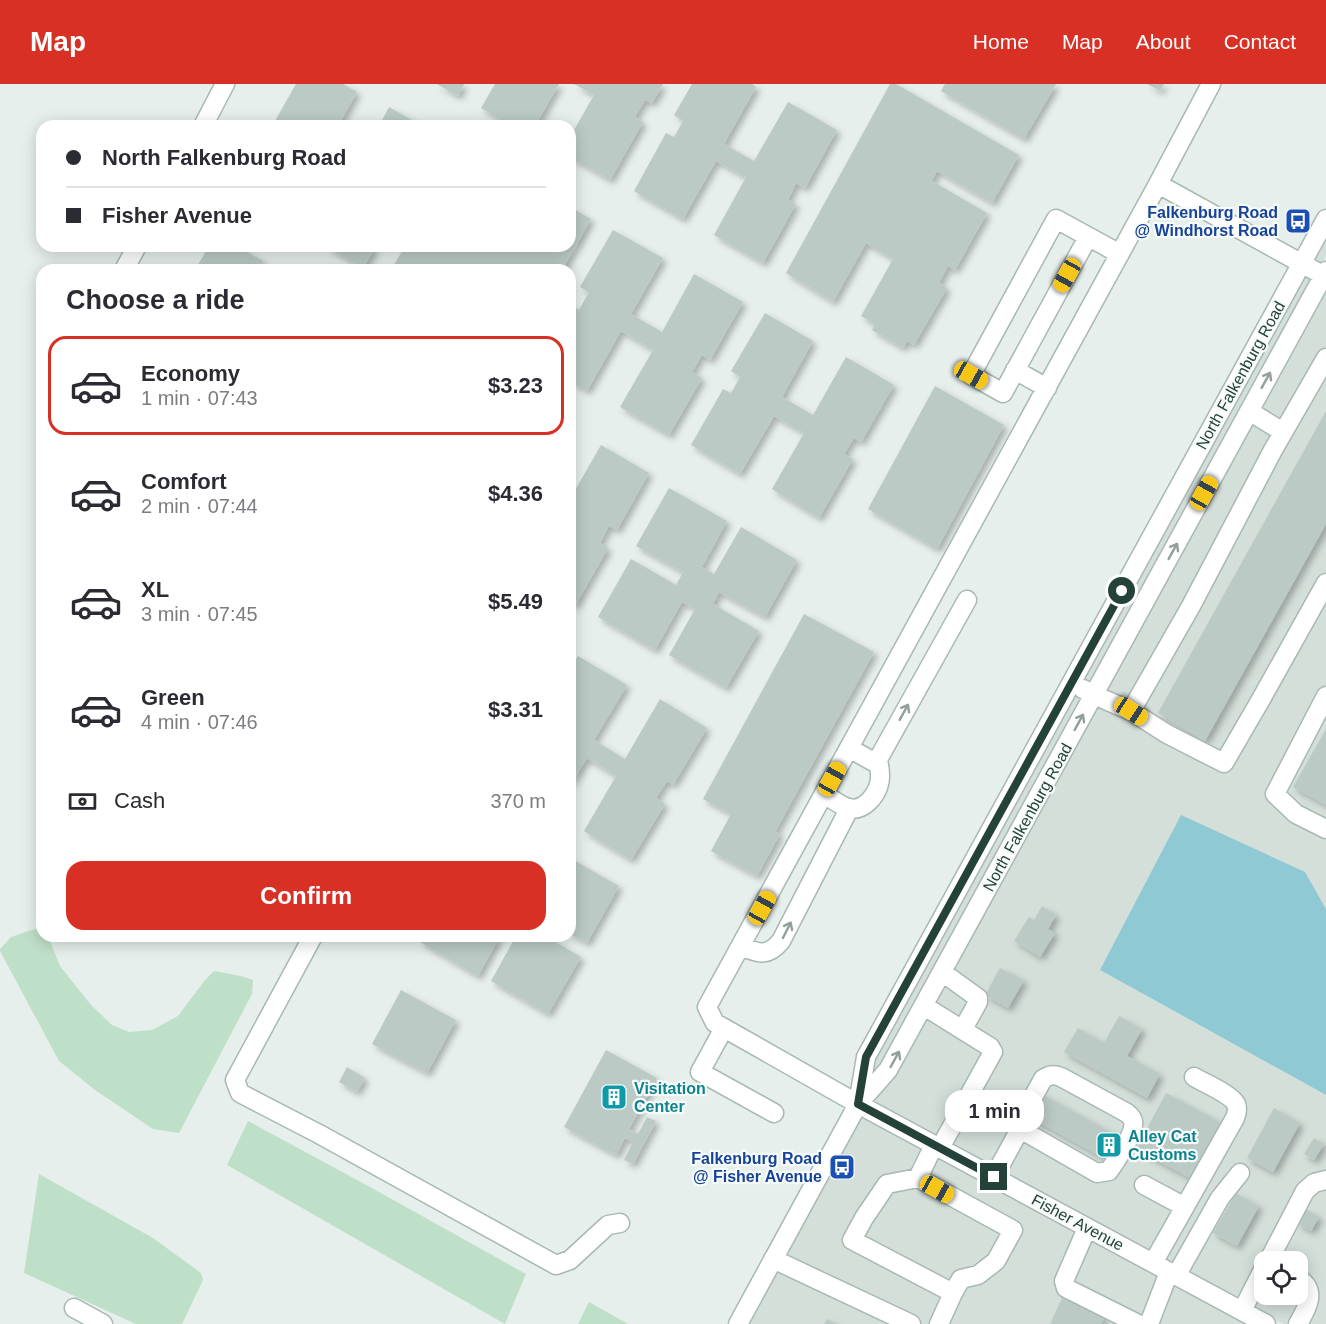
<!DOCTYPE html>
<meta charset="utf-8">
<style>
:root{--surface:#fff;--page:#f7f7f7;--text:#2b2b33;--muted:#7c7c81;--line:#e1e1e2;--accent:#d93025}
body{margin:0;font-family:Arial,sans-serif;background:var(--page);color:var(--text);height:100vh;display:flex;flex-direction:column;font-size:22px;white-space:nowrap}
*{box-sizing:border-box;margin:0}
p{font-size:20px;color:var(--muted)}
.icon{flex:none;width:33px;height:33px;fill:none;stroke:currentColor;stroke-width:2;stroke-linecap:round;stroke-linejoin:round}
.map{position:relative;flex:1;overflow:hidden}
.side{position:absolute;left:36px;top:180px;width:540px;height:678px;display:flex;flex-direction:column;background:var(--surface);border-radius:18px;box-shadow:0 3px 15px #0003}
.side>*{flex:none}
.hud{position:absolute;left:36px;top:36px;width:540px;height:132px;border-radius:18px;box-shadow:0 3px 15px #0003;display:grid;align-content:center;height:132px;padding:0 30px;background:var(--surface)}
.tools{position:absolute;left:1254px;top:1167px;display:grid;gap:12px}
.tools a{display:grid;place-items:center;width:54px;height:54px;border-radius:12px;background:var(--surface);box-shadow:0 3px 15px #0003;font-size:30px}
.end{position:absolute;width:27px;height:27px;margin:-14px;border:8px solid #24423a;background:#fff;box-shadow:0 0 0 3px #fff}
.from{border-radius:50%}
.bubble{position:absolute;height:42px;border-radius:18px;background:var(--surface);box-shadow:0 3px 15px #0003;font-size:20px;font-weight:600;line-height:42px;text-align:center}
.car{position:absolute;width:18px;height:36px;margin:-18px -9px;border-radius:8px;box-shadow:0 0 4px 2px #0007;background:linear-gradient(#f5c518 24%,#345 0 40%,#f5c518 0 76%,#345 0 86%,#f5c518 0)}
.hud b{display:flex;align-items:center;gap:21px;height:57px;font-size:22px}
.hud b+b{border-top:2px solid var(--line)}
.hud i{width:15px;height:15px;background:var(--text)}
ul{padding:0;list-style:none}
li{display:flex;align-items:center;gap:18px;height:99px;margin:0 12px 9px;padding:0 18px;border:3px solid transparent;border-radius:18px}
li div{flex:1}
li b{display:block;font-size:22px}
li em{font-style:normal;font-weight:600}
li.active{border-color:var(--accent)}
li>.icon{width:54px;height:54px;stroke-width:1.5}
h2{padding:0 30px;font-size:27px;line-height:72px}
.pay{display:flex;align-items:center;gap:15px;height:66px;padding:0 30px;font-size:22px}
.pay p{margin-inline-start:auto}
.button{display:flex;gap:12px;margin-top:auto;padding:12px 30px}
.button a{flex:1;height:69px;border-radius:18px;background:var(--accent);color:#fff;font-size:24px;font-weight:600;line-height:69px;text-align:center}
header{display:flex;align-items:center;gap:36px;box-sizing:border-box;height:84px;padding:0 30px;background:var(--accent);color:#fff}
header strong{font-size:28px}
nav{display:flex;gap:33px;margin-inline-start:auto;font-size:21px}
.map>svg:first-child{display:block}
</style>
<header>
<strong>Map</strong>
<nav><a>Home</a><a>Map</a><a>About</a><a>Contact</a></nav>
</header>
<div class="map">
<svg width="1326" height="1240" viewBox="0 0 1326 1240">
<defs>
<filter id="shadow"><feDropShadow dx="4" dy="4" stdDeviation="3" flood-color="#0004"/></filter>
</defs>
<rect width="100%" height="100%" fill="#e6efeb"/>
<path fill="#d4dfda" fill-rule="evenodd" d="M 1326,149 L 1326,172 L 1321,182 L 1312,176 Z
M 1304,190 L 1313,195 L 1091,601 L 1081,595 Z
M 1326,202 L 1326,825 L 1304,788 L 1100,886 L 1326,1011 L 1326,1240 L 1283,1240 L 869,1017 ZM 1264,1178 L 1298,1178 L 1298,1210 L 1264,1210 Z
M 1074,609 L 1084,615 L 883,982 L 869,997 L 872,975 Z
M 860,1029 L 1250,1240 L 746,1240 Z"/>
<path fill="#bfe0c8" d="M 42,844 L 42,852 L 48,852 L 60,882 L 91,921 L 112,941 L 129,948 L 152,946 L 178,932 L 205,896 L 214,887 L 241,892 L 253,896 L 252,910 L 179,1049 L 153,1045 L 95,1006 L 59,977 L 0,867 L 0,865 L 11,853 L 32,846 Z
M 248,1037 L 370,1103 L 526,1190 L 505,1240 L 227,1081 Z
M 39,1090 L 153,1154 L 201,1189 L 203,1196 L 182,1240 L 136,1240 L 24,1189 Z
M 589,1218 L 628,1240 L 578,1240 Z"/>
<path fill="#8ec9d4" d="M 1181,731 L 1305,788 L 1326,825 L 1326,1011 L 1100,886 Z"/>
<path fill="#bbcac4" filter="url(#shadow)" d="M 296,0 L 343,0 L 357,8 L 338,42 L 284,42 L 275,37 Z
M 437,0 L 464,0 L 458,12 Z
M 495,0 L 559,0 L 535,42 L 512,42 L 481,24 Z
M 574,0 L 663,0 L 652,19 L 645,16 L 635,33 L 643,38 L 610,96 L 570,73 L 570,53 L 594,11 Z
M 692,0 L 752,0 L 756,3 L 724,60 L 754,77 L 788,18 L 837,46 L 805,104 L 796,99 L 788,116 L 796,120 L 763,179 L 714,151 L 746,93 L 716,77 L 683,135 L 634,107 L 666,49 L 674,53 L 683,37 L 674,31 Z
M 890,0 L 896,0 L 1019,71 L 992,119 L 937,87 L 932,97 L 987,129 L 955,186 L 948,182 L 939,199 L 947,204 L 914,261 L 907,257 L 903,264 L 872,246 L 875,240 L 861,232 L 893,175 L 866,159 L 833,218 L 786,189 Z
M 945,0 L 1056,0 L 1024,55 L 941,7 Z
M 1147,0 L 1164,0 L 1160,7 Z
M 389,23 L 422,42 L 379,42 Z
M 570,123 L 591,135 L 562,186 L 391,186 L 405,162 L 570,162 Z
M 613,146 L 663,174 L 631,230 L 662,248 L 694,190 L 743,218 L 710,276 L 702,271 L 692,288 L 702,294 L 669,351 L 620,323 L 653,266 L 621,247 L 587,307 L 570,297 L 570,225 L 572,222 L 579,226 L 589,208 L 580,203 Z
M 209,162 L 237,162 L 263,177 L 259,186 L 195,186 Z
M 325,162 L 376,162 L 363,184 Z
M 765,229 L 813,257 L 782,313 L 813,331 L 846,273 L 894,301 L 861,358 L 854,354 L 844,370 L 853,375 L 819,434 L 772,405 L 804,349 L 774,332 L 740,390 L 691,361 L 723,305 L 731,309 L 740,293 L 731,287 Z
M 935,302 L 1004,341 L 937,465 L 868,425 Z
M 1326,327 L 1326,440 L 1205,657 L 1158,629 Z
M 601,361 L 649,389 L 617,446 L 609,442 L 600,459 L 608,464 L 575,522 L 570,519 L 570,415 Z
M 669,404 L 727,437 L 702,483 L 714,490 L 741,443 L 797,476 L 765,533 L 719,508 L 713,520 L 759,547 L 726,604 L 669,571 L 695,525 L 682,518 L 655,566 L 598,533 L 631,475 L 676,501 L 683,488 L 636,462 Z
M 804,530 L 874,568 L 775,748 L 780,750 L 757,792 L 711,767 L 731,730 L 703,715 Z
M 578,572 L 627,601 L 594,656 L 625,675 L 660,615 L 707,644 L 673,701 L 667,697 L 656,714 L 665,720 L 631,776 L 584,747 L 616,692 L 587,674 L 570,701 L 570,585 Z
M 1326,645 L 1326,721 L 1293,703 Z
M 570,774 L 619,802 L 587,859 L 570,850 Z
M 1042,822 L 1056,831 L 1048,845 L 1055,849 L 1040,873 L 1014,857 L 1029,833 L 1034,836 Z
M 423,852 L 500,852 L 478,892 L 420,858 Z
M 516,852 L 545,852 L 581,873 L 548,930 L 491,897 Z
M 1000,884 L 1024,896 L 1008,924 L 985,911 Z
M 401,906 L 456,936 L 427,989 L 372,960 Z
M 1119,932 L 1142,945 L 1127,972 L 1160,990 L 1147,1014 L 1064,968 L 1078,944 L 1104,959 Z
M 606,966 L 657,994 L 629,1045 L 638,1050 L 647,1033 L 656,1037 L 633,1080 L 624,1076 L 633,1058 L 625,1054 L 616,1071 L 564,1043 Z
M 347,983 L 365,994 L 357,1008 L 339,998 Z
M 1166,1009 L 1222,1039 L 1192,1095 L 1136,1065 Z
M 1042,1010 L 1107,1046 L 1122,1052 L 1111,1078 L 1029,1033 Z
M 1274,1024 L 1300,1039 L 1273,1088 L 1247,1074 Z
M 1314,1054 L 1324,1060 L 1314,1076 L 1304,1070 Z
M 1236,1109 L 1259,1122 L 1237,1162 L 1213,1149 Z
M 1306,1125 L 1319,1133 L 1311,1147 L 1297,1139 Z
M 1062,1214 L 1105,1233 L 1101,1240 L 1050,1240 Z
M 827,1235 L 837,1240 L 824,1240 Z"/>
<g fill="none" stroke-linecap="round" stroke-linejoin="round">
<g stroke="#a8b8b2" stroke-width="21">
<path id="minor" d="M 203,42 L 225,0
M 1158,100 L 1211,0
M 1088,153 L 1003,309 L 971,291 L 1056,135 L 1120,170
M 124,186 L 137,162
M 1015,286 L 1047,304
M 1249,327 L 1283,348
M 1083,605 L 1094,611 L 1131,627 L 1191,522 L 1273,366 L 1326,274
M 1326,612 L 1275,710 L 1296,730 L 1326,745
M 1131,627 L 1167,650 L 1224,679 L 1260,617 L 1326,499
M 876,679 L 967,516
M 824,710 C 831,714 842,723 849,724 C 863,728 876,712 879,700 C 881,694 880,687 879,681 L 849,664
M 313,852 L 235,996 L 240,1009 L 319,1050 L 556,1181 L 570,1176 L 608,1141 L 620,1139
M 741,862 C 758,869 767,874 781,857 L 849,725
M 942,888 L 978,914 L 978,918 L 963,945
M 924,922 L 990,963 L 993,968 L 940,1064
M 724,944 L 700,988 L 774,1029
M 858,1020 L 866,973 L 1326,135
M 994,1093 L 1020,1045 L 1021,1035 L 1043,995 C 1049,991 1053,990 1061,993 L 1127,1029 C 1130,1032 1132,1033 1133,1037 C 1136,1048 1115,1078 1109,1087 L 1097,1089 L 1020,1045
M 918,1094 L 934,1061
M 1144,1101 L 1185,1123
M 1087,1144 L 1064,1197 L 1066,1204 L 1138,1240
M 773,1175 L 911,1240
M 1268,1178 L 1305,1107 L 1314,1099 L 1326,1096
M 1153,1179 L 1235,1034 C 1237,1029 1238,1025 1236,1020 C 1231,1010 1204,999 1194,993
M 1176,1192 L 1220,1114 L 1240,1089
M 1298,1194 C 1318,1207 1307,1224 1298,1240
M 74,1224 L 103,1240
M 1242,1227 L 1264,1184
M 738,1240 L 858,1020 L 888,986 L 1326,187
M 939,1240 L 953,1209 L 961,1195 L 978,1191 L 996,1177 L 1013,1146 L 918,1094 L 887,1100 L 864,1134 L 852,1156 L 953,1209
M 1149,1240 L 1169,1188
M 1266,1240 L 858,1020 L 724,944 L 715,939 L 707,923 L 1158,100 L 1326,193"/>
</g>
<use href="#minor" stroke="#fff" stroke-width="18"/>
</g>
<defs><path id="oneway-shaft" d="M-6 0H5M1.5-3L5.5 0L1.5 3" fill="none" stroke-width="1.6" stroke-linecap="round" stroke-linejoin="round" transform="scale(1.5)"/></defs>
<g stroke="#92a09c">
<use href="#oneway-shaft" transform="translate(1266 296) rotate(-61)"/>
<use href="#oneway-shaft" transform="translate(1173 467) rotate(-61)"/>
<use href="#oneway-shaft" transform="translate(904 628) rotate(-61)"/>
<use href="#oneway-shaft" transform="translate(1079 638) rotate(-61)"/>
<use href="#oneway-shaft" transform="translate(787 846) rotate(-63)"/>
<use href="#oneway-shaft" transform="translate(895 975) rotate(-61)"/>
</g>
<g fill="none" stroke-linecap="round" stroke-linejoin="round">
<path stroke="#24423a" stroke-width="8" d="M 994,1093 L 858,1020 L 866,973 L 1122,507"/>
</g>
<defs>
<g id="bus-square" transform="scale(1.35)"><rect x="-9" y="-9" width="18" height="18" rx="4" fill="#1a4fb4" stroke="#f7fbf9"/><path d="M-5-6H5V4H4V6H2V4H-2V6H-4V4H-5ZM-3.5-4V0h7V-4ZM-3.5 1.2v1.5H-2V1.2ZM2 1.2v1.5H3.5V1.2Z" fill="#fff"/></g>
<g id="building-square" transform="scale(1.35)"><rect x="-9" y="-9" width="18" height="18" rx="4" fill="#0f9aa8" stroke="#f7fbf9"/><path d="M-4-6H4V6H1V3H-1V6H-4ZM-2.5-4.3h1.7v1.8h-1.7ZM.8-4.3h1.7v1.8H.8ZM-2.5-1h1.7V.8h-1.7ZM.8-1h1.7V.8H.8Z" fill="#fff"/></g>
</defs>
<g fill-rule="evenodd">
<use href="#bus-square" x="1298" y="137"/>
<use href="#building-square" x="614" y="1013"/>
<use href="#building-square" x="1109" y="1061"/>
<use href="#bus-square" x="842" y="1083"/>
</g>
<g text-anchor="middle" stroke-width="4.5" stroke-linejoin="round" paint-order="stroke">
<g font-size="16" font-weight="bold" fill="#164399" stroke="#f7fbf9" text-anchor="end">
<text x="1278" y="134">Falkenburg Road<tspan x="1278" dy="18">@ Windhorst Road</tspan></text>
<text x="822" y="1080">Falkenburg Road<tspan x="822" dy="18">@ Fisher Avenue</tspan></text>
</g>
<g font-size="16" fill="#24423a" stroke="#f7fbf9">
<text transform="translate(1240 291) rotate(-61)" y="6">North Falkenburg Road</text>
<text transform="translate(1027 733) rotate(-61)" y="6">North Falkenburg Road</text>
<text transform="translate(1078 1138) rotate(28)" y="6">Fisher Avenue</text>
</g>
<g font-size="16" font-weight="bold" fill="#0d838f" stroke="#f7fbf9" text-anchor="start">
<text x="634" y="1010">Visitation<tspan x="634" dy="18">Center</tspan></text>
<text x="1128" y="1058">Alley Cat<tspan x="1128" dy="18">Customs</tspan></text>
</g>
</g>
</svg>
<div class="tools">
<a><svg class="icon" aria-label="locate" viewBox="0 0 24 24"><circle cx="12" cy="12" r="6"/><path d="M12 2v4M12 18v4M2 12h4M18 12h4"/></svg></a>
</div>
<i class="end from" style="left:1122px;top:507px"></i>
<i class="end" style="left:994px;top:1093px"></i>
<div class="bubble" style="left:945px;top:1006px;width:99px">1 min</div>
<i class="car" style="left:1067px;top:191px;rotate:209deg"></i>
<i class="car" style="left:971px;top:291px;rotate:119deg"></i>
<i class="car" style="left:1204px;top:409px;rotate:29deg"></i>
<i class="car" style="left:1131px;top:627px;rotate:123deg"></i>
<i class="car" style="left:832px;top:695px;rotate:29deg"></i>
<i class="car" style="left:762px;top:824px;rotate:29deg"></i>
<i class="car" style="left:937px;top:1105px;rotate:119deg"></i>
<div class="hud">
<b><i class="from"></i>North Falkenburg Road</b>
<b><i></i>Fisher Avenue</b>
</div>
<section class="side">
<h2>Choose a ride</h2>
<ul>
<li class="active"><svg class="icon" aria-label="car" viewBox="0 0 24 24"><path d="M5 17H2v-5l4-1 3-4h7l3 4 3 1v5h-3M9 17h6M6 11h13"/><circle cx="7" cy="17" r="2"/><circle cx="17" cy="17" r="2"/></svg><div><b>Economy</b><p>1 min · 07:43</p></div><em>$3.23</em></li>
<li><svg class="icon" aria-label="car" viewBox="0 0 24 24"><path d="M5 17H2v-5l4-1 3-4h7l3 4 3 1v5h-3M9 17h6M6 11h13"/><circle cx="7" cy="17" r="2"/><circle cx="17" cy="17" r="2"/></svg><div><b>Comfort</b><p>2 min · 07:44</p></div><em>$4.36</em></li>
<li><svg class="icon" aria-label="car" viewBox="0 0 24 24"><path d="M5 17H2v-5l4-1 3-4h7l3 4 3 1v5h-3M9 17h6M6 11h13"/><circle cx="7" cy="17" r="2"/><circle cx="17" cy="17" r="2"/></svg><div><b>XL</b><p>3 min · 07:45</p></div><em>$5.49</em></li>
<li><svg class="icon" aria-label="car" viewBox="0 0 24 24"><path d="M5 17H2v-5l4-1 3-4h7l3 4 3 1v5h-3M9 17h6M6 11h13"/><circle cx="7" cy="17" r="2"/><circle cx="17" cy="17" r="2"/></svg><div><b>Green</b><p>4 min · 07:46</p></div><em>$3.31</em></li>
</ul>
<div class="pay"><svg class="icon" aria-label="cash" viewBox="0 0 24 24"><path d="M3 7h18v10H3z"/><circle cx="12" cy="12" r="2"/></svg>Cash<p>370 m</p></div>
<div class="button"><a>Confirm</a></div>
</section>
</div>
